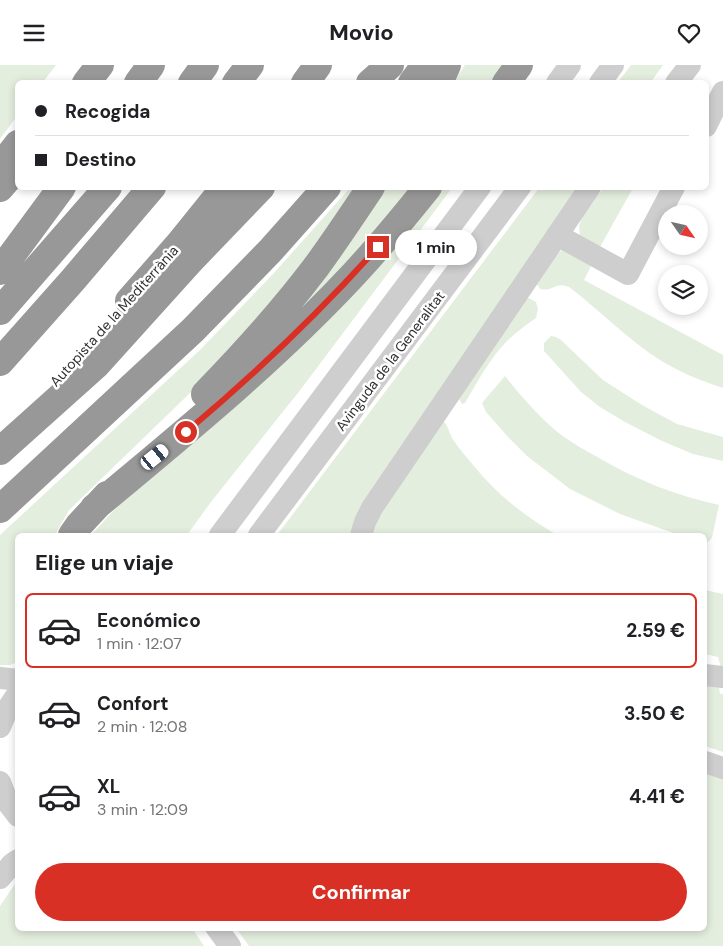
<!DOCTYPE html>
<html lang="es">
<meta charset="utf-8">
<style>
:root{--surface:#fff;--page:#f6f6f6;--text:#202124;--muted:#757577;--line:#e0e0e0;--accent:#d93025}
body{margin:0;font-family:"DM Sans",sans-serif;background:var(--page);color:var(--text);height:100vh;display:flex;flex-direction:column;font-size:19px;white-space:nowrap}
*{box-sizing:border-box;margin:0}
p{font-size:16px;color:var(--muted)}
.icon{flex:none;width:28px;height:28px;fill:none;stroke:currentColor;stroke-width:2;stroke-linecap:round;stroke-linejoin:round}
.map{position:relative;flex:1;overflow:hidden}
.side{position:absolute;left:15px;top:468px;width:692px;height:398px;display:flex;flex-direction:column;background:var(--surface);border-radius:8px;box-shadow:0 2px 8px #0003}
.side>*{flex:none}
.hud{position:absolute;left:15px;top:15px;width:694px;height:110px;border-radius:8px;box-shadow:0 2px 8px #0003;display:grid;align-content:center;height:110px;padding:0 20px;background:var(--surface)}
.needle{width:32px;rotate:124deg}
.controls{position:absolute;left:658px;top:140px;display:grid;gap:10px}
.controls a{display:grid;place-items:center;width:50px;height:50px;border-radius:50%;background:var(--surface);box-shadow:0 2px 8px #0003;font-size:25px}
.end{position:absolute;width:22px;height:22px;margin:-11px;border:6px solid #d93025;background:#fff;box-shadow:0 0 0 2px #fff}
.from{border-radius:50%}
.bubble{position:absolute;height:35px;border-radius:18px;background:var(--surface);box-shadow:0 2px 8px #0003;font-size:16px;font-weight:700;line-height:35px;text-align:center}
.car{position:absolute;width:15px;height:30px;margin:-15px -8px;border-radius:6px;box-shadow:0 0 4px 1px #0007;background:linear-gradient(#fff 24%,#345 0 40%,#fff 0 76%,#345 0 86%,#fff 0)}
.hud b{display:flex;align-items:center;gap:18px;height:48px;font-size:19px}
.hud b+b{border-top:1px solid var(--line)}
.hud i{width:12px;height:12px;background:var(--text)}
ul{padding:0;list-style:none}
li{display:flex;align-items:center;gap:15px;height:75px;margin:0 10px 8px;padding:0 10px;border:2px solid transparent;border-radius:8px}
li div{flex:1}
li b{display:block;font-size:19px}
li em{font-style:normal;font-weight:700}
li.selected{border-color:var(--accent)}
li>.icon{width:45px;height:45px;stroke-width:1.5}
h2{padding:0 20px;font-size:22px;line-height:60px}
.action{display:flex;gap:10px;margin-top:auto;padding:10px 20px}
.action a{flex:1;height:58px;border-radius:30px;background:var(--accent);color:#fff;font-size:20px;font-weight:700;line-height:58px;text-align:center}
header{display:flex;justify-content:space-between;align-items:center;height:65px;padding:0 20px;background:var(--surface);font-size:22px;font-weight:700}
.map>svg:first-child{display:block}
</style>
<header><svg class="icon" aria-label="menu" viewBox="0 0 24 24"><path d="M4 6h16M4 12h16M4 18h16"/></svg>Movio<svg class="icon" aria-label="heart" viewBox="0 0 24 24"><path d="M12 20l-8-8c-3-5 5-10 8-4 3-6 11-1 8 4z"/></svg></header>
<div class="map">
<svg width="723" height="881" viewBox="0 0 723 881">
<rect width="100%" height="100%" fill="#fff"/>
<path fill="#e4eede" d="M 0,0 L 56,0 L 43,17 L 18,18 L 17,51 L 0,74 Z
M 465,0 L 508,0 L 495,17 L 453,18 Z
M 631,0 L 663,0 L 651,17 L 618,17 Z
M 350,123 L 354,123 L 341,145 L 287,220 L 217,302 L 69,445 L 55,470 L 18,470 L 17,597 L 10,600 L 0,600 L 0,470 L 201,284 L 273,209 Z
M 380,123 L 414,123 L 376,171 L 279,268 Z
M 439,123 L 452,123 L 301,324 L 211,437 L 187,470 L 91,470 L 131,427 Z
M 539,123 L 579,123 L 357,450 L 349,470 L 277,470 Z
M 603,123 L 633,123 L 600,182 L 580,173 L 579,161 L 582,153 Z
M 568,184 L 593,197 L 584,215 L 723,290 L 723,323 C 708,318 694,313 680,306 C 638,286 606,250 569,222 C 554,216 554,227 540,224 L 537,219 L 557,189 L 562,185 Z
M 529,233 L 536,237 L 538,244 L 536,253 C 526,260 516,267 508,275 C 490,293 478,316 465,338 L 462,339 L 459,334 L 526,234 Z
M 551,271 L 556,272 L 561,275 L 603,315 L 642,340 L 677,359 L 723,372 L 723,396 L 693,389 L 662,376 L 625,357 L 600,342 L 581,327 L 544,286 L 544,278 Z
M 505,311 C 520,330 541,354 560,369 C 572,378 586,386 599,393 C 639,416 675,430 719,440 L 712,473 L 707,478 L 705,477 L 705,470 L 679,470 L 620,449 L 570,424 L 527,391 L 509,373 L 486,347 L 482,338 Z
M 443,356 C 448,360 449,367 452,373 C 458,382 466,392 474,401 C 496,429 526,452 557,470 L 373,470 L 372,463 Z
M 705,525 L 723,529 L 723,600 L 721,603 L 718,592 L 705,589 Z
M 705,620 L 719,622 L 720,629 L 723,629 L 723,687 L 705,681 Z
M 705,707 L 723,713 L 723,881 L 249,881 L 236,863 L 705,862 Z
M 17,816 L 18,862 L 192,863 L 204,881 L 0,881 L 0,841 Z"/>
<g fill="none" stroke-linecap="round" stroke-linejoin="round">
<path stroke="#cecece" stroke-width="22" d="M 557,18 L 570,0
M 600,18 L 613,0
M 676,18 L 690,0
M 706,61 L 723,27
M 557,170 L 628,209 L 674,122
M 220,470 L 480,122
M 259,470 L 520,122
M 361,470 L 365,457 L 372,443 L 590,122
M 705,610 L 723,612
M 0,613 L 18,615
M 0,662 L 8,643 L 18,628
M 705,697 L 723,703
M 0,717 L 8,738 L 18,751
M 0,813 L 12,799 L 18,795
M 216,862 L 230,881"/>
<path stroke="#989898" stroke-width="28" d="M 86,18 L 100,0
M 138,18 L 151,0
M 192,18 L 205,0
M 236,18 L 250,0
M 305,18 L 318,0
M 370,18 L 390,0
M 412,18 L 425,0
M 439,18 L 447,0
M 506,18 L 519,0
M 0,102 L 18,79
M 0,123 L 18,102
M 0,206 L 62,122
M 129,236 L 179,179 L 225,122
M 0,246 L 108,122
M 0,297 L 72,216 L 152,122
M 205,329 C 244,289 282,247 316,202 C 335,176 353,149 371,122
M 0,386 L 96,300 L 189,197 L 261,122
M 94,443 C 184,368 274,295 354,209 C 380,181 404,152 428,122
M 0,444 L 193,265 L 270,186 L 327,122
M 72,470 L 79,460 L 107,430"/>
</g>
<g fill="none" stroke-linecap="round" stroke-linejoin="round">
<path stroke="#d93025" stroke-width="6" d="M 186,367 C 254,310 319,248 378,182"/>
</g>
<g text-anchor="middle" stroke-width="5" stroke-linejoin="round" paint-order="stroke">
<g font-size="14" fill="#313131" stroke="#fff">
<text transform="translate(114 251) rotate(-48)" y="5">Autopista de la Mediterrània</text>
<text transform="translate(390 296) rotate(-53)" y="5">Avinguda de la Generalitat</text>
</g>
</g>
</svg>
<div class="controls">
<a><svg class="needle" viewBox="-14 -14 28 28"><path d="M0-13l5 13h-10z" fill="#e53935"/><path d="M0 13l5-13h-10z" fill="#757577"/></svg></a>
<a><svg class="icon" aria-label="layers" viewBox="0 0 24 24"><path d="M12 4l9 5-9 5-9-5zM3 14l9 5 9-5"/></svg></a>
</div>
<i class="end from" style="left:186px;top:367px"></i>
<i class="end" style="left:378px;top:182px"></i>
<div class="bubble" style="left:395px;top:165px;width:82px">1 min</div>
<i class="car" style="left:155px;top:392px;rotate:51deg"></i>
<div class="hud">
<b><i class="from"></i>Recogida</b>
<b><i></i>Destino</b>
</div>
<section class="side">
<h2>Elige un viaje</h2>
<ul>
<li class="selected"><svg class="icon" aria-label="car" viewBox="0 0 24 24"><path d="M5 17H2v-5l4-1 3-4h7l3 4 3 1v5h-3M9 17h6M6 11h13"/><circle cx="7" cy="17" r="2"/><circle cx="17" cy="17" r="2"/></svg><div><b>Económico</b><p>1 min · 12:07</p></div><em>2.59 €</em></li>
<li><svg class="icon" aria-label="car" viewBox="0 0 24 24"><path d="M5 17H2v-5l4-1 3-4h7l3 4 3 1v5h-3M9 17h6M6 11h13"/><circle cx="7" cy="17" r="2"/><circle cx="17" cy="17" r="2"/></svg><div><b>Confort</b><p>2 min · 12:08</p></div><em>3.50 €</em></li>
<li><svg class="icon" aria-label="car" viewBox="0 0 24 24"><path d="M5 17H2v-5l4-1 3-4h7l3 4 3 1v5h-3M9 17h6M6 11h13"/><circle cx="7" cy="17" r="2"/><circle cx="17" cy="17" r="2"/></svg><div><b>XL</b><p>3 min · 12:09</p></div><em>4.41 €</em></li>
</ul>
<div class="action"><a>Confirmar</a></div>
</section>
</div>
